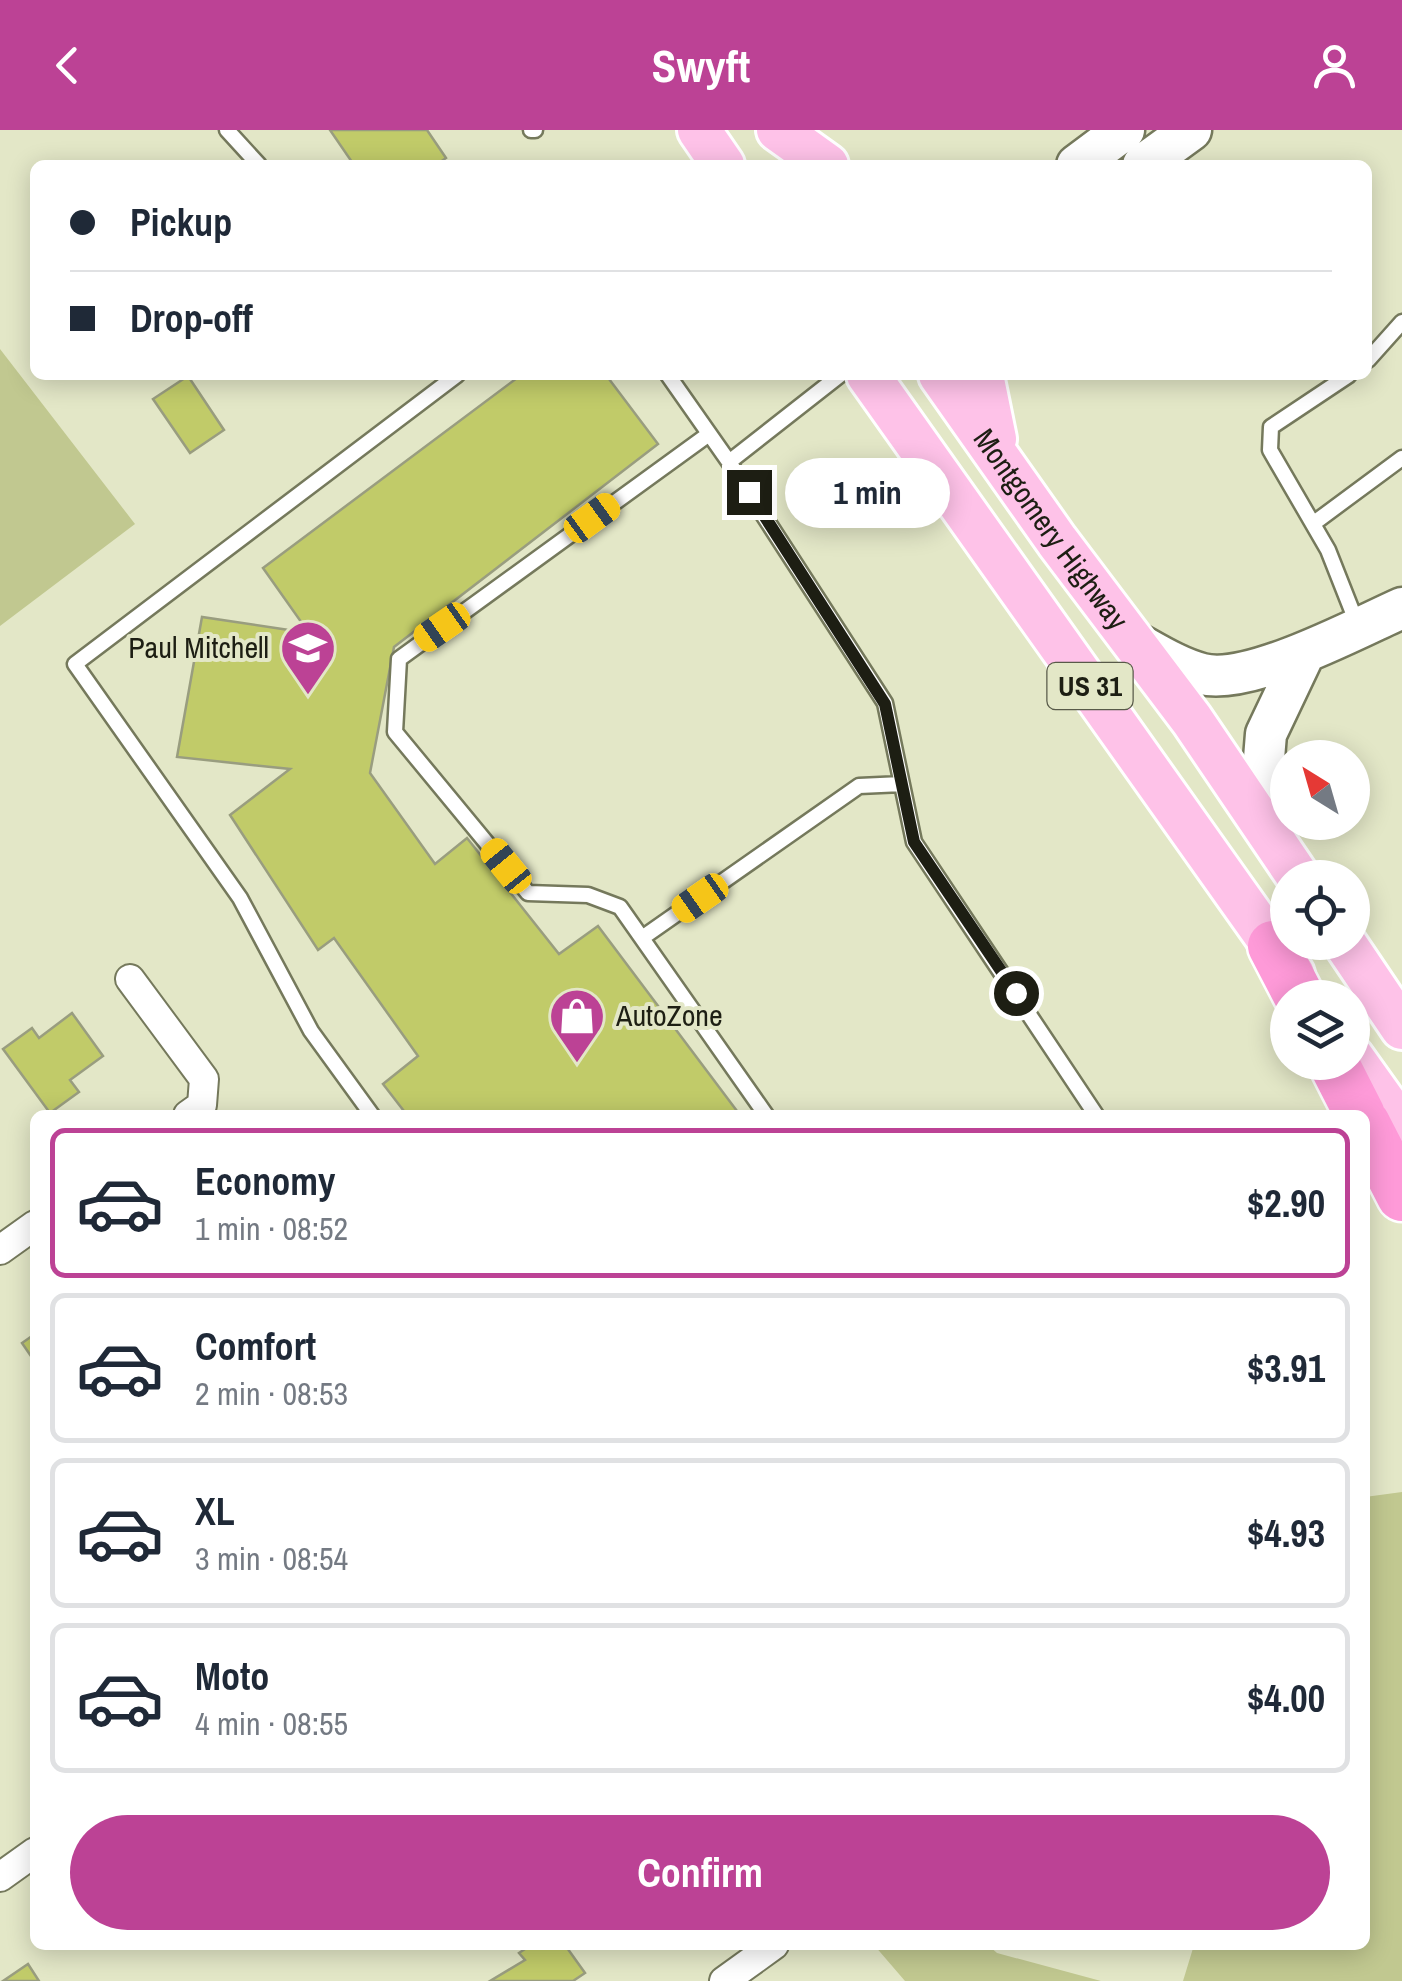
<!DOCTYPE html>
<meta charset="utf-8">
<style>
:root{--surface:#fff;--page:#f2f2f3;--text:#1f2937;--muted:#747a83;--line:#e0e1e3;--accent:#bc4295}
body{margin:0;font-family:"Archivo Narrow",sans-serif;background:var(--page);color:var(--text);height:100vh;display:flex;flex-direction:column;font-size:38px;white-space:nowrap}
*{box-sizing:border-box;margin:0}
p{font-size:32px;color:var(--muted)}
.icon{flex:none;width:55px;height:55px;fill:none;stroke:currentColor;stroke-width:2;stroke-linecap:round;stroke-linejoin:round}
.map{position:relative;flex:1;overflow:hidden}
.panel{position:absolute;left:30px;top:980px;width:1340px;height:840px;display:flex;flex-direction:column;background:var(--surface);border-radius:15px;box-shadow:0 5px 25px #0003}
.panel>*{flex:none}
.hud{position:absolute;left:30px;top:30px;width:1342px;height:220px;border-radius:15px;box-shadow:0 5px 25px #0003;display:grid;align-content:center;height:220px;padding:0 40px;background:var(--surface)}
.needle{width:65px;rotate:323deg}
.tools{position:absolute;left:1270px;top:610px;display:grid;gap:20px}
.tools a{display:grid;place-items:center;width:100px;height:100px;border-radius:50%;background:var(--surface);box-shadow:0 5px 25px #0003;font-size:50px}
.end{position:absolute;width:45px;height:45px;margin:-22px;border:12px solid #1d1e13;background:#fff;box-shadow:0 0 0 5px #fff}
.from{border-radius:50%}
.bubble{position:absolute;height:70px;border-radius:35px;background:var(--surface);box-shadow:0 5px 25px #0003;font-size:32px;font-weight:700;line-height:70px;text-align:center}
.car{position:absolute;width:30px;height:60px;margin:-30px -15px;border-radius:12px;box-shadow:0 0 8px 2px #0007;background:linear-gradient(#f5c518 24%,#345 0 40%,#f5c518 0 76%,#345 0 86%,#f5c518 0)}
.hud b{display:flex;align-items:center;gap:35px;height:95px;font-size:38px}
.hud b+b{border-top:2px solid var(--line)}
.hud i{width:25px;height:25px;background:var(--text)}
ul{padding:18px 0 0;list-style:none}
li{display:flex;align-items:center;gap:30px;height:150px;margin:0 20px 15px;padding:0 20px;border:5px solid var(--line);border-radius:15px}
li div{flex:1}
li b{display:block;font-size:38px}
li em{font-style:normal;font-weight:700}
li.active{border-color:var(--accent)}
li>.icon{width:90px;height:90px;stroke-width:1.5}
.button{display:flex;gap:20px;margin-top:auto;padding:20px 40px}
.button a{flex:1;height:115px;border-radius:60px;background:var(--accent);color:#fff;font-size:40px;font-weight:700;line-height:115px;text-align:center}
header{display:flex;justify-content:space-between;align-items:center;height:130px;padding:0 40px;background:var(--accent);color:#fff;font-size:45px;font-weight:700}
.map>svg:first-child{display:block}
</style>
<header><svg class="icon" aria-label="back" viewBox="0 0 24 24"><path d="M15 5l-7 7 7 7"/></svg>Swyft<svg class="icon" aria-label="person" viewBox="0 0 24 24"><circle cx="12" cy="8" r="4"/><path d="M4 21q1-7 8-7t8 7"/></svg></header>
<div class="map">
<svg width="1402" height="1851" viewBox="0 0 1402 1851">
<rect width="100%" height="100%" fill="#e3e7c7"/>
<path fill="#c1c890" d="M 0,219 L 135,394 L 0,496 Z
M 1402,1362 L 1402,1851 L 1183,1851 L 1194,1815 L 1365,1815 L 1365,1367 Z
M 874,1815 L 988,1815 L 997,1823 L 1101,1851 L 905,1851 Z"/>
<path fill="#c1cb69" stroke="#999d7f" stroke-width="2.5" d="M 330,0 L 427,0 L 446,28 L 436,35 L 354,35 Z
M 521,245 L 606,245 L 658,314 L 394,517 L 370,643 L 435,734 L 467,708 L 559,824 L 598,796 L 740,985 L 407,985 L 383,954 L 418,926 L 334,808 L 318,820 L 230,685 L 290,639 L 177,627 L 202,487 L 309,503 L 263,438 Z
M 188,246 L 224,300 L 190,323 L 153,269 Z
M 72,883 L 103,926 L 70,950 L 79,962 L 50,983 L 3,919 L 32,898 L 39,908 Z
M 35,1204 L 35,1232 L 22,1213 Z
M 531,1815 L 565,1815 L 585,1843 L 573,1851 L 490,1851 L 525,1830 L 519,1823 Z
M 28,1834 L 39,1851 L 3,1851 Z"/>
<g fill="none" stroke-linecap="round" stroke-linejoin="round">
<g stroke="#75795c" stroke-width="19">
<path id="lane" d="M 227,0 L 259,35
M 531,0 L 535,0
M 1368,230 L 1402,192
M 668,245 L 729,332 L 885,573 L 914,712 L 1096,985
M 1349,245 L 1271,297 L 1270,320 L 1328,420 L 1358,496
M 709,304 L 399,529 L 395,602 L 528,763 L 588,765 L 620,777 L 766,985
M 729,332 L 840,245
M 1314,393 L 1402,328
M 642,808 L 859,656 L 902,654
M 372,985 L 311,901 L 240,768 L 75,534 L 457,245"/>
</g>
<g stroke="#75795c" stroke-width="32">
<path id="street" d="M 130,849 L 204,949 L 202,975 L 188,985
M 0,1120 L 35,1095
M 0,1747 L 35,1722
M 724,1851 L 774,1815"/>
</g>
<g stroke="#75795c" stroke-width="45">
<path id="secondary" d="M 1077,35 L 1124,0
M 1143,35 L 1191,0
M 1131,510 C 1153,522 1178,538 1202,544 C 1249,556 1357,498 1402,478
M 1270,705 L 1263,641 L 1266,604 L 1304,524"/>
</g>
<g stroke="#fff" stroke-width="48">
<g id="primary">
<path d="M 699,0 L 723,35"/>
<path d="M 778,0 L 827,35"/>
<path d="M 868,245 L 1293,844"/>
<path id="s1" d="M 940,245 L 1057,411 L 1192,590 L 1299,748"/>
<path d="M 982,245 L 995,309"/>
<path d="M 1344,812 L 1402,898"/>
<path d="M 1352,927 L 1402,997"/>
</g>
</g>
<g stroke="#fff" stroke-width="55">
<path id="highway" d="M 1273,816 L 1300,868
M 1333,932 L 1360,985
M 1365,994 L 1402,1066"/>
</g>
<use href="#lane" stroke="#fff" stroke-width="14"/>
<use href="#street" stroke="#fff" stroke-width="28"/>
<use href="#secondary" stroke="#fff" stroke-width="40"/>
<use href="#primary" stroke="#fec2e8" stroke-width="42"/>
<use href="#highway" stroke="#fe9ad8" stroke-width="50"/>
</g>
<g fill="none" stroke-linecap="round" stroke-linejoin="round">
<path stroke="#1d1e13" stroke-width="12" d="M 749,362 L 885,574 L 914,712 L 1016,863"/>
</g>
<defs>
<g id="school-pin" transform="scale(2.875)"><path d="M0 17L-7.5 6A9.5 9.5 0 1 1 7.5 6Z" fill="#bc4295" stroke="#e3e7c7"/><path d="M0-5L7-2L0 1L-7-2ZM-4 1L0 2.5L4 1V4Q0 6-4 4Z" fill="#fff"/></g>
<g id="shop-pin" transform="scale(2.875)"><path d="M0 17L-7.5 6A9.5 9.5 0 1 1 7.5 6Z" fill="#bc4295" stroke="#e3e7c7"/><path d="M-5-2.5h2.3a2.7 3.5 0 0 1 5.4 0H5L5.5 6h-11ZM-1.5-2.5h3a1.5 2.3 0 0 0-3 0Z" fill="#fff"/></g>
</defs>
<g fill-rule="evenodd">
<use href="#school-pin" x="308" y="518"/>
<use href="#shop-pin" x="577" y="886"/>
</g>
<g text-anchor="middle" stroke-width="8" stroke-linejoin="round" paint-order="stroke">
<rect fill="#e3e7c7" stroke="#585a49" stroke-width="2.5" x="1047.5" y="533" width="85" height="46" rx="8"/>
<g font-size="28" font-weight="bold" fill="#1d1e13">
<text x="1090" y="566">US 31</text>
</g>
<g font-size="30" fill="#1d1e13" stroke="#e3e7c7">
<text dy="10" stroke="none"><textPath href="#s1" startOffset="190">Montgomery Highway</textPath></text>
</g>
<g font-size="30" fill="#1d1e13" stroke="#e3e7c7" text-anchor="end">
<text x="269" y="528">Paul Mitchell</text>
<text x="616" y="896" text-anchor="start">AutoZone</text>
</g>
</g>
</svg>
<div class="tools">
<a><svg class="needle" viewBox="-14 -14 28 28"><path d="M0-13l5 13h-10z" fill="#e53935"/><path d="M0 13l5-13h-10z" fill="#747a83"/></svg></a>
<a><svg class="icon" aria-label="locate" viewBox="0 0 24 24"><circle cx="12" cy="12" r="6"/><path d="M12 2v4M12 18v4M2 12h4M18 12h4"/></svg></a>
<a><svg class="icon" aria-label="layers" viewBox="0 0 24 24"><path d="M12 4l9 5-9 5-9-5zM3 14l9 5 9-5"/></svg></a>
</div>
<i class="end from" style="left:1016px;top:863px"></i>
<i class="end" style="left:749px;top:362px"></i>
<div class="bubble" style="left:785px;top:328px;width:165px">1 min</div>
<i class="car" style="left:592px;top:388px;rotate:54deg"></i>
<i class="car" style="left:442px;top:497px;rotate:235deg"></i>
<i class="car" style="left:506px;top:736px;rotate:321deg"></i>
<i class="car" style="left:700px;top:768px;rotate:235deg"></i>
<div class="hud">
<b><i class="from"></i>Pickup</b>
<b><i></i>Drop-off</b>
</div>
<section class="panel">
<ul>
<li class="active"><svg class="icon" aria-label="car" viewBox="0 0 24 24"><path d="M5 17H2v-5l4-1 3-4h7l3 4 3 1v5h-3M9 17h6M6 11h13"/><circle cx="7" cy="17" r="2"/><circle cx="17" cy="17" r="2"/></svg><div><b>Economy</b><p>1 min · 08:52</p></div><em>$2.90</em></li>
<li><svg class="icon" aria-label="car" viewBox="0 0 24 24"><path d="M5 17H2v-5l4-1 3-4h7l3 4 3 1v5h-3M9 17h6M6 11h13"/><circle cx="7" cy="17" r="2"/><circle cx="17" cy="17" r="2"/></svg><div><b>Comfort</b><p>2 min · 08:53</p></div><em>$3.91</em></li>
<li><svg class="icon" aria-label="car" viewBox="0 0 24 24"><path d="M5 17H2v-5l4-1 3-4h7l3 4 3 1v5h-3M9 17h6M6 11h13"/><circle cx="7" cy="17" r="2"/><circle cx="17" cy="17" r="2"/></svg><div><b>XL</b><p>3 min · 08:54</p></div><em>$4.93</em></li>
<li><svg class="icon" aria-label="car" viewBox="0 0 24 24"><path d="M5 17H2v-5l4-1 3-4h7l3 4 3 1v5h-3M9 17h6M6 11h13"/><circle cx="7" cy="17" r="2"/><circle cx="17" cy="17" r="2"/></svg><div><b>Moto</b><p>4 min · 08:55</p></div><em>$4.00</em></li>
</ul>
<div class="button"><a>Confirm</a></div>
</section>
</div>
